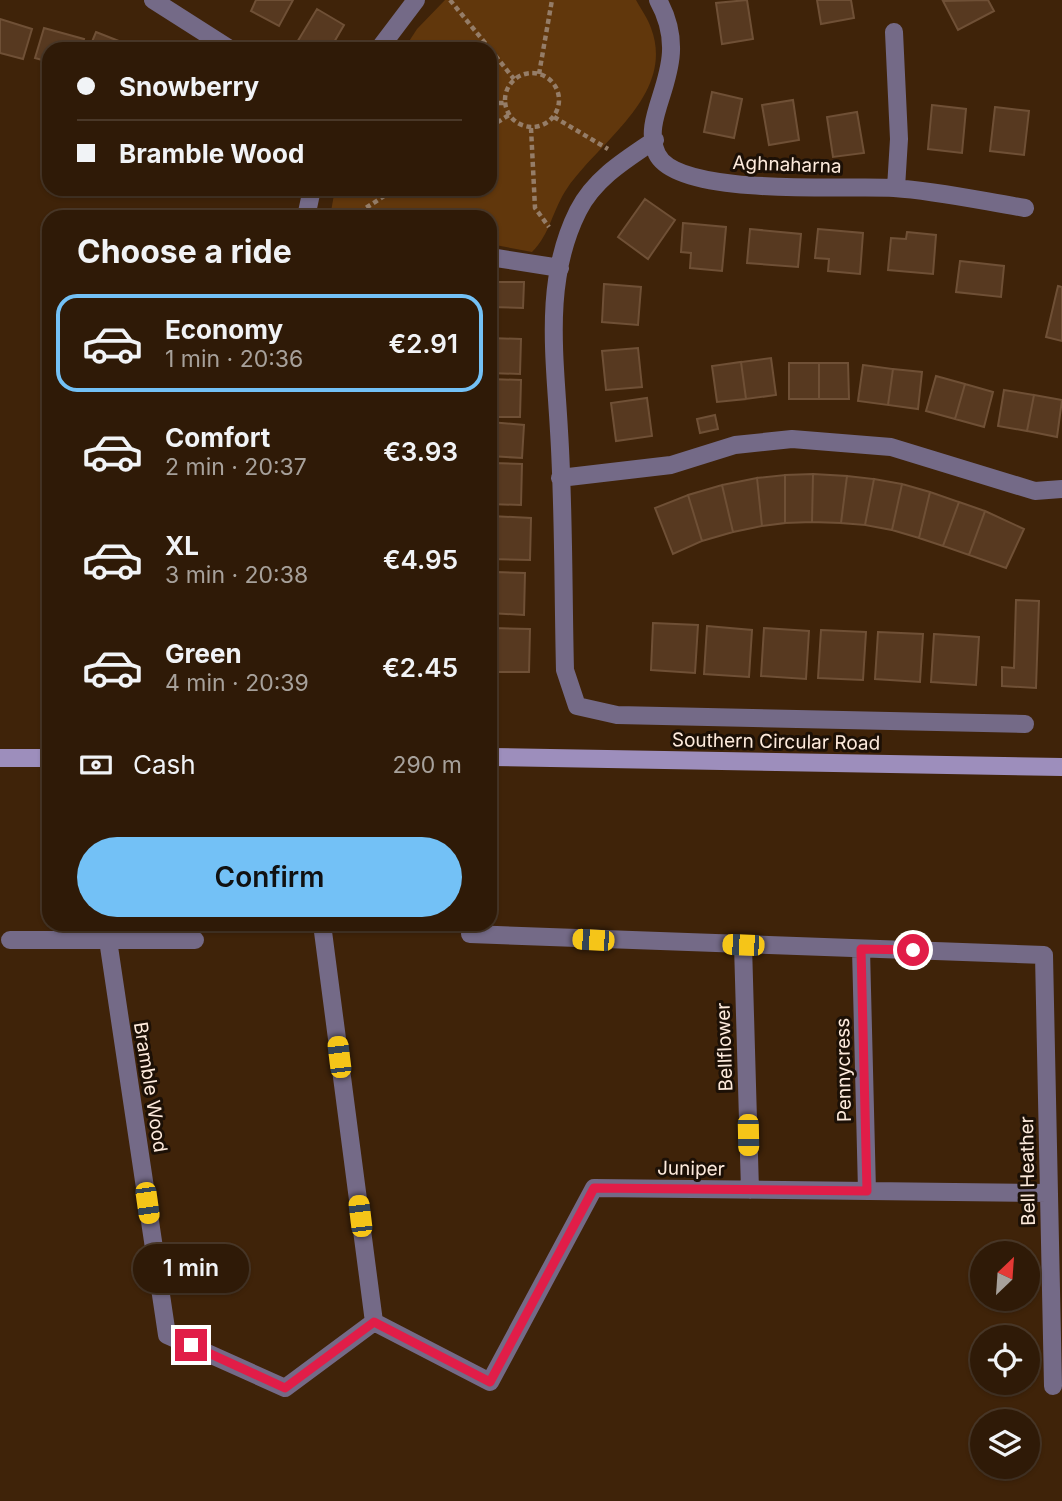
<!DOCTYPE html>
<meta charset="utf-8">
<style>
:root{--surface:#2f1a07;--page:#372311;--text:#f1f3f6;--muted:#a7a19b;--line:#4a3828;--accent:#73c1f6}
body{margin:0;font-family:Inter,sans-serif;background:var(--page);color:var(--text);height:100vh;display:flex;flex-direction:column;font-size:26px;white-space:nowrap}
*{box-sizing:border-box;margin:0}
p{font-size:23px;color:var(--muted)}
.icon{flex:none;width:38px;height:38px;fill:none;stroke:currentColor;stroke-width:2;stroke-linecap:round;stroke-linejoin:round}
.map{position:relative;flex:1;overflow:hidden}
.details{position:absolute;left:42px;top:210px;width:455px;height:721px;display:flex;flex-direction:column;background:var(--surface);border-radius:21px;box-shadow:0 2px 5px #0004,0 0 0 2px var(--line)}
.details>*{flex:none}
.banner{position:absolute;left:42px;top:42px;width:455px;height:154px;border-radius:21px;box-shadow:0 2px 5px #0004,0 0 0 2px var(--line);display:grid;align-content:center;height:154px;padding:0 35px;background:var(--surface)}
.needle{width:46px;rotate:25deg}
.buttons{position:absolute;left:970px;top:1241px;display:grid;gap:14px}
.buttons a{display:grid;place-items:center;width:70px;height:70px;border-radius:50%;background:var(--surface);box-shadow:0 2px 5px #0004,0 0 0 2px var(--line);font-size:35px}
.end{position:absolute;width:32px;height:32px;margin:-16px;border:9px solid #e11d48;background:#fff;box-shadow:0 0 0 4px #fff}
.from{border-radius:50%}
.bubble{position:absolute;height:49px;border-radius:24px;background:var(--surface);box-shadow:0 2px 5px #0004,0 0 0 2px var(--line);font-size:23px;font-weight:600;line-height:49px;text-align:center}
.car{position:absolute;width:21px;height:42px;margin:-21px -10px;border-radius:9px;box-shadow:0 0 5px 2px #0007;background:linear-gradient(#f5c518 24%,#345 0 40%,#f5c518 0 76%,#345 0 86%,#f5c518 0)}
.banner b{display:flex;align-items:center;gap:24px;height:66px;font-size:26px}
.banner b+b{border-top:2px solid var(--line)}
.banner i{width:18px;height:18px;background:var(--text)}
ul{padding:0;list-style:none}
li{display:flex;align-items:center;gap:21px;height:98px;margin:0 14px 10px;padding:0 21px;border:4px solid transparent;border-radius:21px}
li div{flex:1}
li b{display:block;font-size:26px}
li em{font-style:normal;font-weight:600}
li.selected{border-color:var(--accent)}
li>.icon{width:63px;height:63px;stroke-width:1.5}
h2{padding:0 35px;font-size:32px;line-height:84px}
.pay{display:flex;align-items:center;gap:18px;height:77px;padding:0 35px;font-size:26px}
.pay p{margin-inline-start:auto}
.button{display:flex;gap:14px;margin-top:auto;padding:14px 35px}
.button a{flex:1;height:80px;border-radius:42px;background:var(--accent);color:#111;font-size:28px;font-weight:600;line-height:80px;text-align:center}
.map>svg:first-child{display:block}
</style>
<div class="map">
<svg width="1062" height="1501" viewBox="0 0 1062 1501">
<rect width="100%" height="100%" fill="#3f2309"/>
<path fill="#61370c" d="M 445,0 L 636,0 C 641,9 648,19 651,28 C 676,94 600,141 568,187 C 552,210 551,233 532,252 L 490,244 L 490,217 L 330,217 L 335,189 L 490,189 L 490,49 L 404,49 L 417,29 Z"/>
<path fill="#573920" stroke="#6f5036" stroke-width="2" d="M 256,0 L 293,0 L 279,26 L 251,11 Z
M 747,0 L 753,39 L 722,44 L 716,3 Z
M 817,0 L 851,0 L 854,18 L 821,24 Z
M 988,0 L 994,11 L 958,30 L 943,1 Z
M 317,9 L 344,25 L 330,49 L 304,49 L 296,44 Z
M 0,19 L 32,29 L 23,59 L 0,53 Z
M 44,28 L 84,39 L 81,49 L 49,49 L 49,62 L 35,58 Z
M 96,32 L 134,47 L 134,49 L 89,49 Z
M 712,92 L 742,99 L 734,138 L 704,132 Z
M 793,100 L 799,140 L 769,145 L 762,105 Z
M 932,105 L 966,109 L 962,153 L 928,149 Z
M 995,107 L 1029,111 L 1024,155 L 990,151 Z
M 857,112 L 864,153 L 833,157 L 827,117 Z
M 645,199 L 675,220 L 648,259 L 618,237 Z
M 683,223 L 726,227 L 722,271 L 690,268 L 691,253 L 681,252 Z
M 750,229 L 801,234 L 798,267 L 747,263 Z
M 818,229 L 863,233 L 860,274 L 828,271 L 829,259 L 815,258 Z
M 907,232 L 936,235 L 933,274 L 888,270 L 891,238 L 906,239 Z
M 960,261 L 1004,266 L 1001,297 L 956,292 Z
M 490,282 L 524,282 L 523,308 L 490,307 Z
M 604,284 L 641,287 L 638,325 L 602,322 Z
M 1058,286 L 1062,287 L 1062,341 L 1046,337 Z
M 490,338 L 521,339 L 520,374 L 490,373 Z
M 638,348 L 642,387 L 606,390 L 602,351 Z
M 771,358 L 776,395 L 746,399 L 741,362 Z
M 741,362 L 746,399 L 717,402 L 712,366 Z
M 789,363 L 819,363 L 819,399 L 789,399 Z
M 819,363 L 848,363 L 849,399 L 819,399 Z
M 863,365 L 893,369 L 888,405 L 858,401 Z
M 893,369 L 922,372 L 918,409 L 888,405 Z
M 936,376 L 965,384 L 955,419 L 926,411 Z
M 490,379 L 521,380 L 520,417 L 490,417 Z
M 965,384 L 993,392 L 984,427 L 955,419 Z
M 1004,390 L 1034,395 L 1027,431 L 998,426 Z
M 1034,395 L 1062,400 L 1057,437 L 1027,431 Z
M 647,398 L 652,436 L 616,441 L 611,403 Z
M 715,415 L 718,429 L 700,433 L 697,419 Z
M 490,422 L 524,425 L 522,458 L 490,456 Z
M 492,463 L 522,464 L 521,505 L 490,504 Z
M 813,474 L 847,476 L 841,523 L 812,522 Z
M 813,474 L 812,522 L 785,523 L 785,475 Z
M 785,475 L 785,523 L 762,526 L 757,478 Z
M 847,476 L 874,479 L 865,525 L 841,523 Z
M 757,478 L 762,526 L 733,532 L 722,485 Z
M 874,479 L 902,484 L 892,530 L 865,525 Z
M 902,484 L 930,492 L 919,538 L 892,530 Z
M 722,485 L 733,532 L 702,541 L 688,495 Z
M 930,492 L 959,502 L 943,546 L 919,538 Z
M 688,495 L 702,541 L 673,554 L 655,508 Z
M 959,502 L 985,511 L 969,555 L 943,546 Z
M 985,511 L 1024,529 L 1006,568 L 969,555 Z
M 491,516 L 531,518 L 530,560 L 490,559 Z
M 496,572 L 525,573 L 524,615 L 490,613 L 490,584 L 495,584 Z
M 1016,600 L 1039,601 L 1036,688 L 1002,686 L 1002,667 L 1014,668 Z
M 653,623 L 698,625 L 695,673 L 651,670 Z
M 707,626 L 752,630 L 749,677 L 704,674 Z
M 493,628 L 530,629 L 529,672 L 491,672 Z
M 764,628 L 809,631 L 806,679 L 761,676 Z
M 821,630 L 866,632 L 863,680 L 818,678 Z
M 878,632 L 923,634 L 920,682 L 875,679 Z
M 934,634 L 979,637 L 976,685 L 931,682 Z"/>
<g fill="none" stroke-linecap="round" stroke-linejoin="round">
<path stroke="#957d68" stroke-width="4.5" stroke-dasharray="5 3.5" stroke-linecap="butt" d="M 450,0 L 490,49
M 490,49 L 514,79
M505 100a27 27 0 1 1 54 0a27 27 0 1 1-54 0Z
M 539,74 L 552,0
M 490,103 L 504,103
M 554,117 L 608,149
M 490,127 L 509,115
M 531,128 L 535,208 L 549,227
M 352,217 L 395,189"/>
<path stroke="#746a87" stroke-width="18" d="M 153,0 L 230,49
M 658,0 C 696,68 637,111 657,154 C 678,198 849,185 894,188 C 938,191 982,201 1025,208
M 894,32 L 899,139 L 896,188
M 379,49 L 416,0
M 655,140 C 625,160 594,179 578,211 C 543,281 555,357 559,431 C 564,510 563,590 565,670 L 577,706 L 617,715 L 1025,724
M 306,217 L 312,189
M 490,257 L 560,268
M 560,478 L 671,465 L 735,445 L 792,439 L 891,447 L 1035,491 L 1062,489
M 322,924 L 374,1322 L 490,1382 L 594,1188 L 1049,1193
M 470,934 L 1044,955 L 1053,1386
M 10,940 L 195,940
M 108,940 L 167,1335 L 285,1388 L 374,1322
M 743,945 L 750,1190
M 861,949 L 867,1191"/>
<path stroke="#9d8ebc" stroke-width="18" d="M 490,757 L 1062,767
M 0,758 L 49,758"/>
</g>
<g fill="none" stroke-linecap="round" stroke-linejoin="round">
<path stroke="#e11d48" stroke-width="9" d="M 191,1345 L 285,1388 L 374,1322 L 490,1382 L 594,1188 L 867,1191 L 861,949 L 913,950"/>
</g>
<g text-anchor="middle" stroke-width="6" stroke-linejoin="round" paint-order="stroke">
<g font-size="19" fill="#feebdd" stroke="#1c1006">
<text transform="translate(787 164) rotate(2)" y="7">Aghnaharna</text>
<text transform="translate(776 741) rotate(1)" y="7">Southern Circular Road</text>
<text transform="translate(724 1047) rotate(-92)" y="7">Bellflower</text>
<text transform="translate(843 1070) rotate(-91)" y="7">Pennycress</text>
<text transform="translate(151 1087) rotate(81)" y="7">Bramble Wood</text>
<text transform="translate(691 1168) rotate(1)" y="7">Juniper</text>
<text transform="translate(1027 1171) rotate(-91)" y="7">Bell Heather</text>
</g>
</g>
</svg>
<div class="buttons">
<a><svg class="needle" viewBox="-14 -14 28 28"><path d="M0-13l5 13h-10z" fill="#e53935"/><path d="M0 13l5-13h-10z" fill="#a7a19b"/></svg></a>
<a><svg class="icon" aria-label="locate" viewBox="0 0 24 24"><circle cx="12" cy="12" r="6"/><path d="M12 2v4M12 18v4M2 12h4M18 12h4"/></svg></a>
<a><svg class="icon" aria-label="layers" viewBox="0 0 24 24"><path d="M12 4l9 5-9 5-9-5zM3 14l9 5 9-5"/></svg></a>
</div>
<i class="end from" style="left:913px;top:950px"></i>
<i class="end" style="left:191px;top:1345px"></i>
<div class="bubble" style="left:133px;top:1244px;width:116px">1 min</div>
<i class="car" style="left:593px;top:940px;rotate:273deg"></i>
<i class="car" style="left:743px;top:945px;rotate:272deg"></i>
<i class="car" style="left:339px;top:1057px;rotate:353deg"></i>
<i class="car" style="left:748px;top:1135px;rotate:179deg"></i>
<i class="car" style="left:147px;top:1203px;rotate:172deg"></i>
<i class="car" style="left:360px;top:1216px;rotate:353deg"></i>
<div class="banner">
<b><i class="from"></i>Snowberry</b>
<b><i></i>Bramble Wood</b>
</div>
<section class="details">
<h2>Choose a ride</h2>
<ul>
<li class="selected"><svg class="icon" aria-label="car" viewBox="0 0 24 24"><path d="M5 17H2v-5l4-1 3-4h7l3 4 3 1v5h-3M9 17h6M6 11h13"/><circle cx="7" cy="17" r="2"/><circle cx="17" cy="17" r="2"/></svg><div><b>Economy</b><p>1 min · 20:36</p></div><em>€2.91</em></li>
<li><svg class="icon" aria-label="car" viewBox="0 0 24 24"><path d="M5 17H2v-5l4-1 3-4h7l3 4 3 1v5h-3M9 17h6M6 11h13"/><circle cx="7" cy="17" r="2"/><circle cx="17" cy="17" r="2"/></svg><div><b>Comfort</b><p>2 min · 20:37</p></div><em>€3.93</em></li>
<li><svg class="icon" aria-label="car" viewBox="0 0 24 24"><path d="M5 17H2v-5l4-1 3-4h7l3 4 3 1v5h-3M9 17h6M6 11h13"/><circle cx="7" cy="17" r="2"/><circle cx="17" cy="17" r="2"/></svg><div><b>XL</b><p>3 min · 20:38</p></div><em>€4.95</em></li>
<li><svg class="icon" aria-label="car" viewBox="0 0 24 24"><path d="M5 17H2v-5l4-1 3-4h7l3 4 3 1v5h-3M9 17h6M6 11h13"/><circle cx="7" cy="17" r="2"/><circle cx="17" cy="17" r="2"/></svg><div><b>Green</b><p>4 min · 20:39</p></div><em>€2.45</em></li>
</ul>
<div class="pay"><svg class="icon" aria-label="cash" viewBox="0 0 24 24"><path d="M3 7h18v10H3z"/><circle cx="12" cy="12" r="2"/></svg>Cash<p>290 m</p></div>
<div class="button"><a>Confirm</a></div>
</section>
</div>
